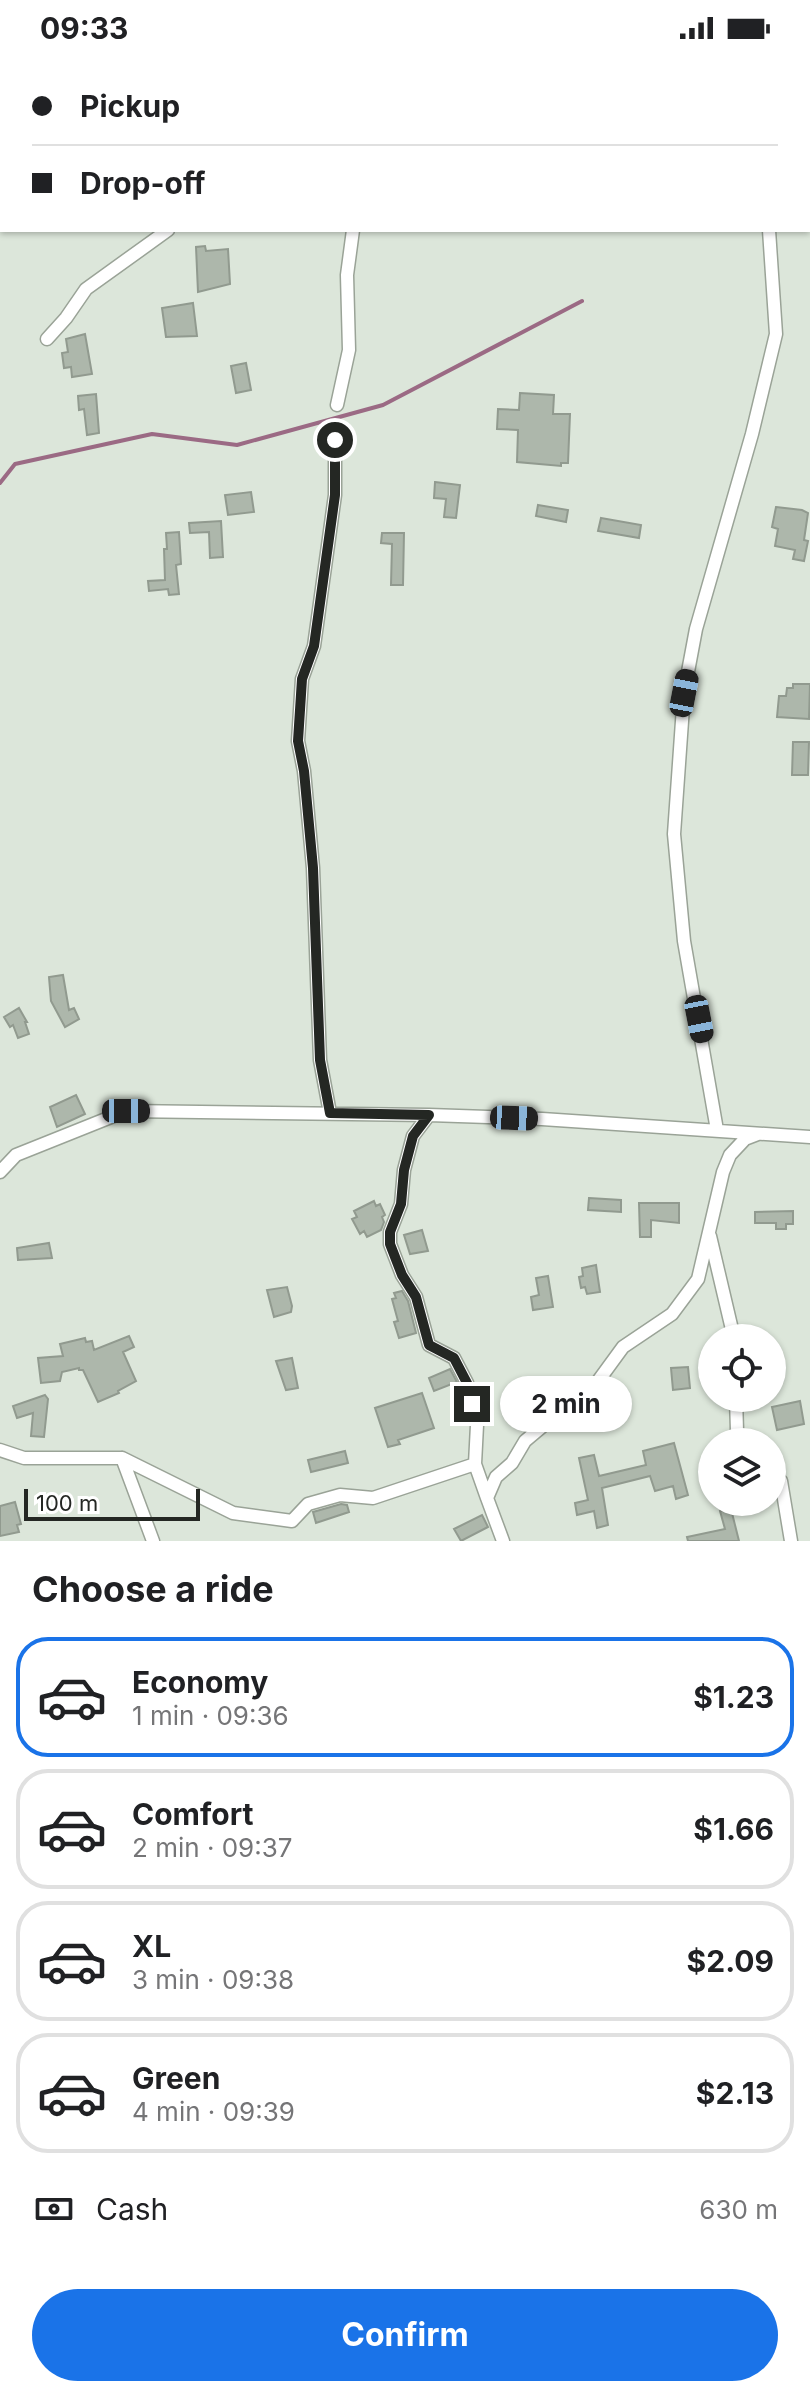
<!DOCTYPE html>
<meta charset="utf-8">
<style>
:root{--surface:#fff;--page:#f6f6f6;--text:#202124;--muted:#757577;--line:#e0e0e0;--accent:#1a73e8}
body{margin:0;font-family:Inter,sans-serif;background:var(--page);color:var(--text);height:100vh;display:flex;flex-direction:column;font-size:30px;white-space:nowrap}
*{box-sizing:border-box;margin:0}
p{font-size:26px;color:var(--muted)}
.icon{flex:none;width:44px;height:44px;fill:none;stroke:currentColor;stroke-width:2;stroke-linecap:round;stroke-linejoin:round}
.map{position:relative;height:1485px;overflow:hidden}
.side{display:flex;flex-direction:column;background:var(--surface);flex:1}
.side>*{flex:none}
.banner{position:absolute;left:0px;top:0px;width:810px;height:176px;box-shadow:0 2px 6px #0004;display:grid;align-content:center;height:176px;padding:0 32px;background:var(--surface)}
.buttons{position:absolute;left:698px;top:1268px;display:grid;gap:16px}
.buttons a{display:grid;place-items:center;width:88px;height:88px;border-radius:50%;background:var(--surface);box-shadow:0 2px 6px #0004;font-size:40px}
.scale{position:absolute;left:24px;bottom:20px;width:176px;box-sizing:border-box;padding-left:8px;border:4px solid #242723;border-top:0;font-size:22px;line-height:28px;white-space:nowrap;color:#242723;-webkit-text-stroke:6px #fff;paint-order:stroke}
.end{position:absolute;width:36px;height:36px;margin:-18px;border:10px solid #242723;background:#fff;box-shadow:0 0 0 4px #fff}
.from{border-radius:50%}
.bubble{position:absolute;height:56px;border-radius:28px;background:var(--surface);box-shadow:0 2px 6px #0004;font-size:26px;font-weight:700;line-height:56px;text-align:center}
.car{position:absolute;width:24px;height:48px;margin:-24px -12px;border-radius:10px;box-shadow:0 0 6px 2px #0007;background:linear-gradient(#222 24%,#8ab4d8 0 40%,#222 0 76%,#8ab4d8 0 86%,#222 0)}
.banner b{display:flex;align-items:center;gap:28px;height:76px;font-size:30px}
.banner b+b{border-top:2px solid var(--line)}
.banner i{width:20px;height:20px;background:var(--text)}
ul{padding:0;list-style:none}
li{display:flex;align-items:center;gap:24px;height:120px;margin:0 16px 12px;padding:0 16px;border:4px solid var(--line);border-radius:32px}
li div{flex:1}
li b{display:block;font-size:30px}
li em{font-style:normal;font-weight:700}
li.selected{border-color:var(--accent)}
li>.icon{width:72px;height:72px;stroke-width:1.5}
h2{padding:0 32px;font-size:36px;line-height:96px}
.pay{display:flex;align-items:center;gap:20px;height:88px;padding:0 32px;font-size:30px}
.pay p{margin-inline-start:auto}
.cta{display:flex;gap:16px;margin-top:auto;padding:16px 32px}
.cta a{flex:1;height:92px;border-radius:48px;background:var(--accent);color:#fff;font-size:32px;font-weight:700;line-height:92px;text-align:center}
.status{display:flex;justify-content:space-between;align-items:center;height:56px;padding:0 40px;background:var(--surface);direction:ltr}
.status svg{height:22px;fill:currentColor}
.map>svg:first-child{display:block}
</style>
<div class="status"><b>09:33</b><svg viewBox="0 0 49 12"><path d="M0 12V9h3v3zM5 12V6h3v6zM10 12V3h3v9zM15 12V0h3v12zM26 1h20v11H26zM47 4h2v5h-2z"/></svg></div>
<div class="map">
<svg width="810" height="1485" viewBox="0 0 810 1485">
<rect width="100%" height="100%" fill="#dce6da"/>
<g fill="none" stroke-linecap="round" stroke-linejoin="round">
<path stroke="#9b6a84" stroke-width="4" d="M 0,427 L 15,408 L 152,378 L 237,389 L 383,349 L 582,245"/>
</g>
<path fill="#adb7ab" stroke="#919a8f" stroke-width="2" d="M 205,190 L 206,195 L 228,193 L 230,228 L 198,236 L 196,191 Z
M 193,247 L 197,280 L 166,281 L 162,252 Z
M 85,278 L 92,318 L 72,321 L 71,311 L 64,312 L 62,297 L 68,296 L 66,283 Z
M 246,307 L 251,334 L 236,337 L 231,310 Z
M 520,337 L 554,339 L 553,358 L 570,358 L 568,407 L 561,407 L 561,410 L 517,406 L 518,374 L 497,373 L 498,353 L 519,354 Z
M 96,338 L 99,377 L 87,379 L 84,353 L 79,354 L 78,340 Z
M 435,426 L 460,429 L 456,462 L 444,461 L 446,443 L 434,442 Z
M 251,436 L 254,456 L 228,459 L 225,439 Z
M 538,449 L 568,454 L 566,466 L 536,460 Z
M 776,451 L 802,454 L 808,457 L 804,484 L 808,485 L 804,505 L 793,503 L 795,494 L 775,490 L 778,473 L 772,471 Z
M 601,462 L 641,469 L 639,482 L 598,475 Z
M 221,465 L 223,501 L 210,502 L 209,476 L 190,477 L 189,467 Z
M 179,476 L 181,508 L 176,509 L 179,538 L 169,539 L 168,533 L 149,535 L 148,525 L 165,524 L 164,493 L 167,493 L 166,477 Z
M 382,477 L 404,477 L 403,529 L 391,529 L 392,488 L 381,487 Z
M 793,628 L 810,628 L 809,663 L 777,661 L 779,640 L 786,640 L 787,632 L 793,632 Z
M 793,686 L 809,686 L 808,719 L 792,719 Z
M 63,919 L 69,954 L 74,952 L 79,963 L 65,971 L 51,945 L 49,921 Z
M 19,952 L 27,966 L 25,966 L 29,978 L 18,982 L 13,969 L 10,971 L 4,961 Z
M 76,1039 L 85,1058 L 57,1071 L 50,1051 Z
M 589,1142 L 621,1144 L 621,1156 L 588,1154 Z
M 374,1145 L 376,1150 L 380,1148 L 385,1159 L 382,1161 L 384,1166 L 381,1174 L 367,1181 L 364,1175 L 360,1178 L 352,1163 L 357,1161 L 354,1155 Z
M 639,1147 L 679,1147 L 679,1167 L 651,1164 L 651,1181 L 640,1181 Z
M 793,1155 L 793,1168 L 786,1168 L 786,1173 L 776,1173 L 776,1167 L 755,1167 L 755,1156 Z
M 422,1174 L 428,1195 L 410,1198 L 404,1179 Z
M 49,1187 L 52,1202 L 18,1204 L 17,1192 Z
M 596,1209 L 600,1236 L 587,1238 L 585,1231 L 581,1232 L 579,1221 L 583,1220 L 582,1212 Z
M 548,1220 L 553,1251 L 533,1254 L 531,1241 L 539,1239 L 536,1222 Z
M 287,1231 L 292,1250 L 291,1256 L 274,1261 L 267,1234 Z
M 402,1235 L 408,1245 L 416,1277 L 399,1282 L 394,1266 L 398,1265 L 392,1243 L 396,1242 L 394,1237 Z
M 129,1280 L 134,1291 L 123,1296 L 136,1325 L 118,1335 L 119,1337 L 98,1346 L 83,1314 L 79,1314 L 79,1312 L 62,1316 L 60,1325 L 41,1327 L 38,1302 L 63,1300 L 60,1288 L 85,1282 L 86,1286 L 92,1285 L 94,1294 Z
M 292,1302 L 298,1332 L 286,1334 L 276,1305 Z
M 688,1311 L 690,1332 L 673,1334 L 671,1312 Z
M 450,1313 L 457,1326 L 434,1335 L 429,1322 Z
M 422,1337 L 434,1372 L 398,1384 L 400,1388 L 388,1391 L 375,1352 Z
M 45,1339 L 48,1343 L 44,1381 L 31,1380 L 33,1357 L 17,1362 L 13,1350 Z
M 800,1345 L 804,1368 L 777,1374 L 772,1351 Z
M 674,1387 L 688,1439 L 676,1443 L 673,1430 L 655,1435 L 650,1420 L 602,1432 L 608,1469 L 597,1472 L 594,1455 L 577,1459 L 575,1447 L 588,1444 L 579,1402 L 594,1399 L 599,1420 L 646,1409 L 643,1395 Z
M 345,1395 L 348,1407 L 311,1416 L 308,1404 Z
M 15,1446 L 21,1468 L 17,1469 L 19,1476 L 0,1480 L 0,1450 Z
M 341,1448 L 347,1449 L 349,1456 L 316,1467 L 313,1456 Z
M 731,1453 L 739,1485 L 688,1485 L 687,1481 L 725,1473 L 720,1455 Z
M 482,1459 L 488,1471 L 461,1485 L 454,1473 Z"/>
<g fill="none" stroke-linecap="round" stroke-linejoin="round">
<g stroke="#9aa397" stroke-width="15">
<path id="minor" d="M 759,0 L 759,2
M 216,2 L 216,0
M 401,2 L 402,0
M 47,283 L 66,262 L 86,233 L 168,174
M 337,349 L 349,294 L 347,219 L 353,174
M 330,1057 L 320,1004 L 313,812 L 304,715 L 298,685 L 302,623 L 314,590 L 335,439 L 335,384
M 429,1059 L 413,1080 L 404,1114 L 401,1148 L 390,1176 L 390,1188 L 402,1219 L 416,1241 L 429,1289 L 454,1302 L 467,1327 L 477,1369 L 475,1408 L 487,1442
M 717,1074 L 684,885 L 674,778 L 684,637 L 696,573 L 752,378 L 776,278 L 769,174
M 0,1116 L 16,1099 L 126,1055 L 429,1059 L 542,1063 L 810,1081
M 710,1180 L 734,1282
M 736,1342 L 737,1375 L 741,1386
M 0,1394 L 24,1402 L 122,1402 L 153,1485
M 122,1402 L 233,1457 L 292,1465 L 308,1448 L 340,1439 L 373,1442 L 475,1408
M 772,1418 L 781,1425 L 791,1485
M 503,1485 L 487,1442 L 496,1421 L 512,1407 L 525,1385 L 544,1369 L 577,1354 L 623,1291 L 672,1258 L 698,1223 L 723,1116 L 730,1099 L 745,1083 L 758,1078"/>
</g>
<use href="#minor" stroke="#fff" stroke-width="12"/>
</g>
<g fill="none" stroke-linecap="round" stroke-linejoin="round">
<path stroke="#242723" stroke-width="10" d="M 335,384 L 335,439 L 314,590 L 302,623 L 298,685 L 304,715 L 313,812 L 320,1004 L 330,1057 L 429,1059 L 413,1080 L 404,1114 L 401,1148 L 390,1176 L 390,1188 L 402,1219 L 416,1241 L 429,1289 L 454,1302 L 467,1327 L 472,1348"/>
</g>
</svg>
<div class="buttons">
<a><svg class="icon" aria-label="locate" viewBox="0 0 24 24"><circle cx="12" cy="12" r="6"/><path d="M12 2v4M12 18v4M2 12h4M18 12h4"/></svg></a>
<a><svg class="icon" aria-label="layers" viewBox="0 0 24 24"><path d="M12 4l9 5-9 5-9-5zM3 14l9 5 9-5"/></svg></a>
</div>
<div class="scale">100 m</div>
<i class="end from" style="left:335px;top:384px"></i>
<i class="end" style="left:472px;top:1348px"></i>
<div class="bubble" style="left:500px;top:1320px;width:132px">2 min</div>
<i class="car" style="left:684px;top:637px;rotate:11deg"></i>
<i class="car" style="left:699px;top:963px;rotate:169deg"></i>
<i class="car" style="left:126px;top:1055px;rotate:90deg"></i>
<i class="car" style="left:514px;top:1062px;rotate:92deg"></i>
<div class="banner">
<b><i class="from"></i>Pickup</b>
<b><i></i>Drop-off</b>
</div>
</div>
<section class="side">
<h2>Choose a ride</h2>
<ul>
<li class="selected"><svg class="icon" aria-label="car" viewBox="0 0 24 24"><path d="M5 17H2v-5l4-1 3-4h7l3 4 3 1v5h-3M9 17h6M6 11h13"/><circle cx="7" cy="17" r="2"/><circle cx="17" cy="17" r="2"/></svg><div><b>Economy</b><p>1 min · 09:36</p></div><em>$1.23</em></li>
<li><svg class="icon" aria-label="car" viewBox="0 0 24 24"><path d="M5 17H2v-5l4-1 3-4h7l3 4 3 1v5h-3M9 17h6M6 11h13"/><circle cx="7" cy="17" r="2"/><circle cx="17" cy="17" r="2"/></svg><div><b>Comfort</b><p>2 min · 09:37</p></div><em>$1.66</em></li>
<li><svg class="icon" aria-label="car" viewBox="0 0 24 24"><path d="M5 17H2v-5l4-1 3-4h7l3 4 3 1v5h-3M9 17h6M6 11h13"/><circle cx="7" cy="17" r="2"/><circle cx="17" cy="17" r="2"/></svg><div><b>XL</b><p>3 min · 09:38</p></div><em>$2.09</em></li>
<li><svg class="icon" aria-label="car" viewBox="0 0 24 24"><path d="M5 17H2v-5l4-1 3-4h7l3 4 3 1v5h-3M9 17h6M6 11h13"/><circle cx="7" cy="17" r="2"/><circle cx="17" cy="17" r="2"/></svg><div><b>Green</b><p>4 min · 09:39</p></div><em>$2.13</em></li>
</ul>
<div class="pay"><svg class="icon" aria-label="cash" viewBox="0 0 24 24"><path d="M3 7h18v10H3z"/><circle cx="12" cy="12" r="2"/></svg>Cash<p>630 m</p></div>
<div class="cta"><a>Confirm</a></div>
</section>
